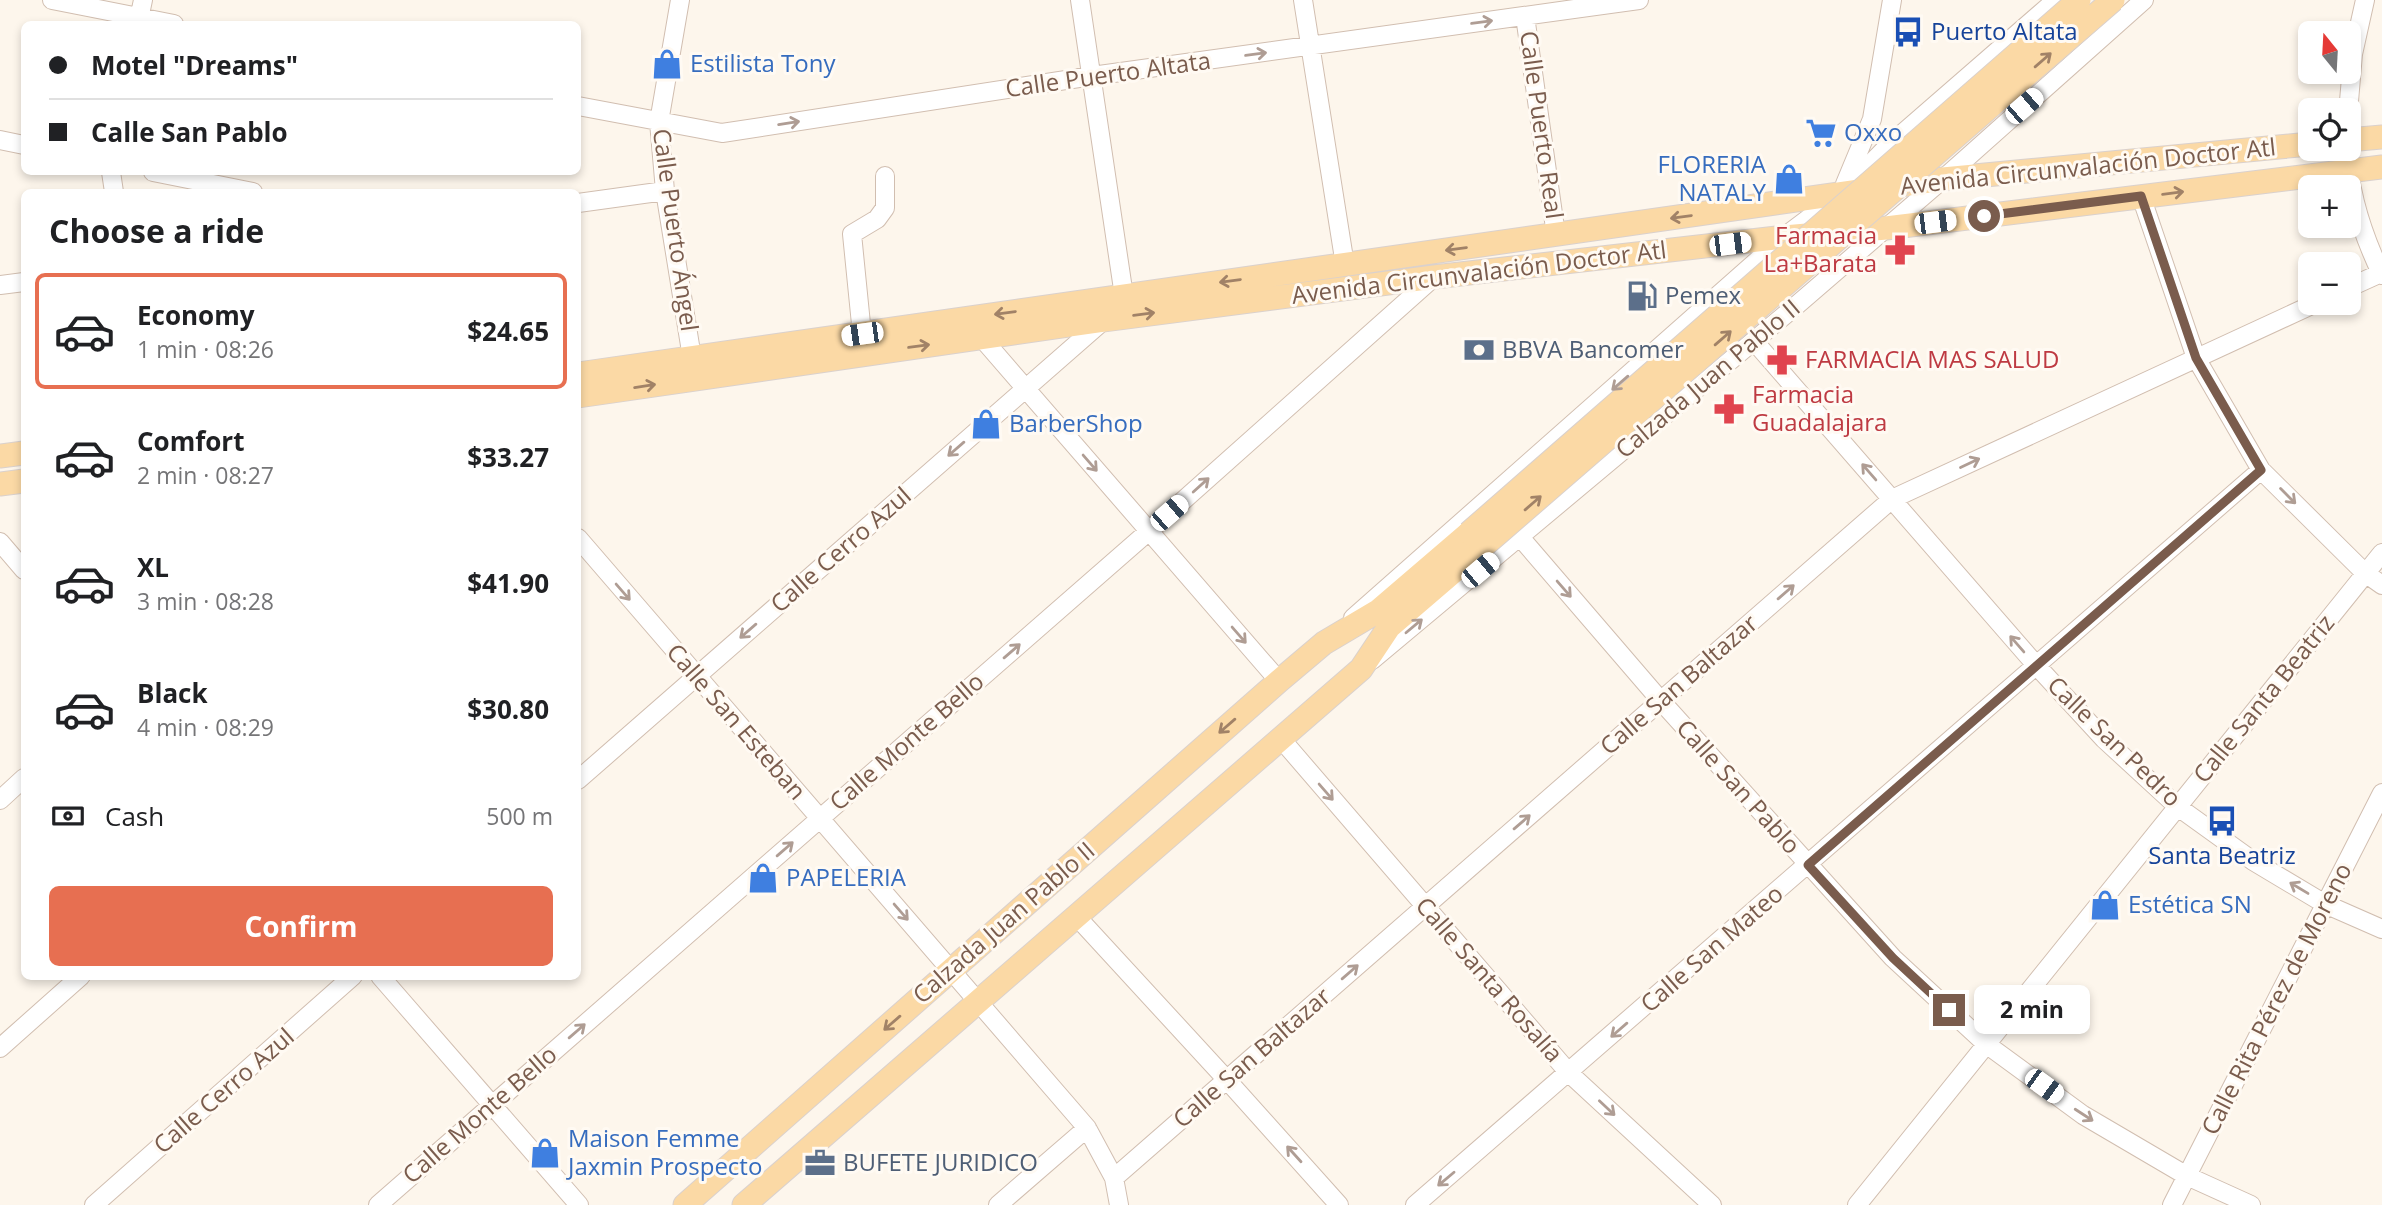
<!DOCTYPE html>
<meta charset="utf-8">
<style>
:root{--surface:#fff;--page:#f2f2f2;--text:#202124;--muted:#757577;--line:#e0e0e0;--accent:#e76f51}
body{margin:0;font-family:"Open Sans",sans-serif;background:var(--page);color:var(--text);height:100vh;display:flex;flex-direction:column;font-size:26px;white-space:nowrap}
*{box-sizing:border-box;margin:0}
p{font-size:23px;color:var(--muted)}
.icon{flex:none;width:38px;height:38px;fill:none;stroke:currentColor;stroke-width:2;stroke-linecap:round;stroke-linejoin:round}
.map{position:relative;flex:1;overflow:hidden}
.details{position:absolute;left:21px;top:189px;width:560px;height:791px;display:flex;flex-direction:column;background:var(--surface);border-radius:10px;box-shadow:0 4px 10px #0003}
.details>*{flex:none}
.hud{position:absolute;left:21px;top:21px;width:560px;height:154px;border-radius:10px;box-shadow:0 4px 10px #0003;display:grid;align-content:center;height:154px;padding:0 28px;background:var(--surface)}
.needle{width:46px;rotate:342deg}
.buttons{position:absolute;left:2298px;top:21px;display:grid;gap:14px}
.buttons a{display:grid;place-items:center;width:63px;height:63px;border-radius:10px;background:var(--surface);box-shadow:0 4px 10px #0003;font-size:35px}
.end{position:absolute;width:32px;height:32px;margin:-16px;border:9px solid #7a5c4d;background:#fff;box-shadow:0 0 0 4px #fff}
.from{border-radius:50%}
.bubble{position:absolute;height:49px;border-radius:10px;background:var(--surface);box-shadow:0 4px 10px #0003;font-size:23px;font-weight:700;line-height:49px;text-align:center}
.car{position:absolute;width:21px;height:42px;margin:-21px -10px;border-radius:9px;box-shadow:0 0 5px 2px #0007;background:linear-gradient(#fff 24%,#345 0 40%,#fff 0 76%,#345 0 86%,#fff 0)}
.hud b{display:flex;align-items:center;gap:24px;height:66px;font-size:26px}
.hud b+b{border-top:2px solid var(--line)}
.hud i{width:18px;height:18px;background:var(--text)}
ul{padding:0;list-style:none}
li{display:flex;align-items:center;gap:21px;height:116px;margin:0 14px 10px;padding:0 14px;border:4px solid transparent;border-radius:10px}
li div{flex:1}
li b{display:block;font-size:26px}
li em{font-style:normal;font-weight:700}
li.active{border-color:var(--accent)}
li>.icon{width:63px;height:63px;stroke-width:1.5}
h2{padding:0 28px;font-size:32px;line-height:84px}
.pay{display:flex;align-items:center;gap:18px;height:77px;padding:0 28px;font-size:26px}
.pay p{margin-inline-start:auto}
.cta{display:flex;gap:14px;margin-top:auto;padding:14px 28px}
.cta a{flex:1;height:80px;border-radius:10px;background:var(--accent);color:#fff;font-size:28px;font-weight:700;line-height:80px;text-align:center}
.map>svg:first-child{display:block}
</style>
<div class="map">
<svg width="2382" height="1205" viewBox="0 0 2382 1205">
<rect width="100%" height="100%" fill="#fdf6ec"/>
<g fill="none" stroke-linecap="round" stroke-linejoin="round">
<g stroke="#d1beb0" stroke-width="20">
<path id="minor" d="M 52,0 L 174,24
M 680,0 L 659,122 L 665,191 L 694,370
M 1080,0 L 1124,296
M 1303,0 L 1345,265
M 1525,16 L 1556,235
M 138,24 L 143,0
M 578,106 L 722,133 L 1092,76 L 1639,0
M 2348,113 L 2353,54 L 2365,0
M 0,140 L 24,145
M 2347,149 C 2349,192 2363,236 2382,275
M 111,172 L 114,192
M 153,172 L 253,192
M 1845,184 L 1872,119 L 1892,0
M 2141,196 L 2196,358 L 2261,470 L 2365,573 L 2382,585
M 578,203 L 665,191
M 0,285 L 24,282
M 2348,288 L 2381,273
M 862,334 L 852,234 L 877,219 L 885,208 L 885,176
M 981,337 L 1279,681
M 1754,341 L 2036,665 L 2104,739 L 2178,807 L 2253,861 L 2325,904 L 2382,929
M 1520,537 L 1661,701 L 1893,958 L 1986,1044 L 2083,1115 L 2187,1176 L 2251,1205
M 578,538 L 1087,1128 L 1114,1178 L 1119,1205
M 0,542 L 24,570
M 1353,618 L 1784,237 L 1841,194 L 1888,146 L 2056,0
M 1372,660 L 1798,304 L 1943,179 L 2144,0
M 1282,740 L 1569,1073 L 1712,1205
M 578,780 L 1104,320
M 0,800 L 24,778
M 1077,917 L 1227,1080 L 1339,1205
M 380,976 L 579,1205
M 0,1048 L 81,976
M 1114,1178 L 1892,499 L 2316,303
M 94,1205 L 353,976
M 378,1205 L 1149,531 L 1434,277
M 998,1205 L 1087,1128
M 1415,1205 L 2261,470
M 1857,1205 L 2382,553
M 2172,1205 L 2382,793"/>
</g>
<g stroke="#dad1cd" stroke-width="25">
<path id="major" d="M 2348,140 L 2382,137
M 578,374 L 1943,179 L 2310,144
M 578,396 L 1104,320 L 1434,277 L 1784,237 L 1886,228 L 2382,167
M 0,456 L 24,453
M 0,484 L 24,481
M 685,1205 L 1279,681 L 1324,643 L 1378,611 L 1469,533
M 744,1205 L 1361,669 L 1389,627 L 1481,548"/>
</g>
<use href="#minor" stroke="#fff" stroke-width="18"/>
<use href="#major" stroke="#fbd9a5" stroke-width="23"/>
<g stroke="#dad1cd" stroke-width="25" stroke-linecap="butt">
<path id="major-bridge" d="M 1469,533 L 2079,0
M 1481,548 L 2113,0"/>
</g>
<use href="#major-bridge" stroke="#fbd9a5" stroke-width="23"/>
</g>
<defs><path id="oneway-shaft" d="M-6 0H5M1.5-3L5.5 0L1.5 3" fill="none" stroke-width="1.6" stroke-linecap="round" stroke-linejoin="round" transform="scale(1.75)"/></defs>
<g stroke="#af9d94">
<use href="#oneway-shaft" transform="translate(1482 22) rotate(-8)"/>
<use href="#oneway-shaft" transform="translate(1256 54) rotate(-8)"/>
<use href="#oneway-shaft" transform="translate(789 123) rotate(-9)"/>
<use href="#oneway-shaft" transform="translate(1620 383) rotate(139)"/>
<use href="#oneway-shaft" transform="translate(956 449) rotate(139)"/>
<use href="#oneway-shaft" transform="translate(1090 463) rotate(49)"/>
<use href="#oneway-shaft" transform="translate(1970 463) rotate(-25)"/>
<use href="#oneway-shaft" transform="translate(1869 472) rotate(-131)"/>
<use href="#oneway-shaft" transform="translate(1201 485) rotate(-42)"/>
<use href="#oneway-shaft" transform="translate(2288 496) rotate(45)"/>
<use href="#oneway-shaft" transform="translate(1564 589) rotate(49)"/>
<use href="#oneway-shaft" transform="translate(623 592) rotate(49)"/>
<use href="#oneway-shaft" transform="translate(1786 592) rotate(-41)"/>
<use href="#oneway-shaft" transform="translate(1414 626) rotate(-40)"/>
<use href="#oneway-shaft" transform="translate(748 631) rotate(139)"/>
<use href="#oneway-shaft" transform="translate(1239 635) rotate(49)"/>
<use href="#oneway-shaft" transform="translate(2017 644) rotate(-131)"/>
<use href="#oneway-shaft" transform="translate(1012 651) rotate(-41)"/>
<use href="#oneway-shaft" transform="translate(1326 792) rotate(49)"/>
<use href="#oneway-shaft" transform="translate(1522 822) rotate(-41)"/>
<use href="#oneway-shaft" transform="translate(785 849) rotate(-41)"/>
<use href="#oneway-shaft" transform="translate(2299 888) rotate(-149)"/>
<use href="#oneway-shaft" transform="translate(901 912) rotate(49)"/>
<use href="#oneway-shaft" transform="translate(1350 972) rotate(-41)"/>
<use href="#oneway-shaft" transform="translate(1619 1030) rotate(139)"/>
<use href="#oneway-shaft" transform="translate(577 1031) rotate(-41)"/>
<use href="#oneway-shaft" transform="translate(1607 1108) rotate(43)"/>
<use href="#oneway-shaft" transform="translate(2084 1115) rotate(33)"/>
<use href="#oneway-shaft" transform="translate(1294 1154) rotate(-132)"/>
<use href="#oneway-shaft" transform="translate(1446 1179) rotate(140)"/>
</g>
<g stroke="#a18267">
<use href="#oneway-shaft" transform="translate(2043 60) rotate(-41)"/>
<use href="#oneway-shaft" transform="translate(2173 193) rotate(-7)"/>
<use href="#oneway-shaft" transform="translate(1681 217) rotate(172)"/>
<use href="#oneway-shaft" transform="translate(1456 249) rotate(172)"/>
<use href="#oneway-shaft" transform="translate(1230 281) rotate(172)"/>
<use href="#oneway-shaft" transform="translate(1005 313) rotate(172)"/>
<use href="#oneway-shaft" transform="translate(1144 314) rotate(-7)"/>
<use href="#oneway-shaft" transform="translate(1723 338) rotate(-41)"/>
<use href="#oneway-shaft" transform="translate(919 346) rotate(-8)"/>
<use href="#oneway-shaft" transform="translate(645 386) rotate(-9)"/>
<use href="#oneway-shaft" transform="translate(1533 503) rotate(-41)"/>
<use href="#oneway-shaft" transform="translate(1227 726) rotate(139)"/>
<use href="#oneway-shaft" transform="translate(892 1023) rotate(139)"/>
</g>
<g fill="none" stroke-linecap="round" stroke-linejoin="round">
<path stroke="#7a5c4d" stroke-width="9" d="M 1949,1010 L 1893,958 L 1808,865 L 2261,470 L 2196,358 L 2141,196 L 1984,216"/>
</g>
<defs>
<g id="bus-bare" transform="scale(2.415)"><path d="M-5-6H5V4H4V6H2V4H-2V6H-4V4H-5ZM-3.5-4V0h7V-4ZM-3.5 1.2v1.5H-2V1.2ZM2 1.2v1.5H3.5V1.2Z" fill="#1a4fb4" stroke="#fffaf3" stroke-width="2.5" paint-order="stroke"/></g>
<g id="shop-bare" transform="scale(2.415)"><path d="M-5-2.5h2.3a2.7 3.5 0 0 1 5.4 0H5L5.5 6h-11ZM-1.5-2.5h3a1.5 2.3 0 0 0-3 0Z" fill="#3f7fe0" stroke="#fffaf3" stroke-width="2.5" paint-order="stroke"/></g>
<g id="supermarket-bare" transform="scale(2.415)"><path d="M-6-5.5h2.5l.6 2H6L4.5 2H-2.5L-4.4-4H-6ZM-1.5 3.2a1.3 1.3 0 1 0 .1 0ZM3 3.2a1.3 1.3 0 1 0 .1 0Z" fill="#3f7fe0" stroke="#fffaf3" stroke-width="2.5" paint-order="stroke"/></g>
<g id="pharmacy-bare" transform="scale(2.415)"><path d="M-2-6h4v4h4v4h-4v4h-4v-4h-4v-4h4Z" fill="#e0444e" stroke="#fffaf3" stroke-width="2.5" paint-order="stroke"/></g>
<g id="fuel-bare" transform="scale(2.415)"><path d="M-5.5-6h7V0h2V4h1.3V-2.5L3-4.5l.8-.8L6-3V5H2.5V1h-1V6h-7ZM-4.2-4.7v3.2H.2V-4.7Z" fill="#5c6f8a" stroke="#fffaf3" stroke-width="2.5" paint-order="stroke"/></g>
<g id="bank-bare" transform="scale(2.415)"><path d="M-6-4H6V4H-6ZM0-2.3a2.3 2.3 0 1 0 0 4.6a2.3 2.3 0 1 0 0-4.6Z" fill="#5c6f8a" stroke="#fffaf3" stroke-width="2.5" paint-order="stroke"/></g>
<g id="office-bare" transform="scale(2.415)"><path d="M-6-3h4V-5.5h4V-3h4V5H-6ZM-1-4.5V-3h2v-1.5ZM-6 0V1H6V0Z" fill="#5c6f8a" stroke="#fffaf3" stroke-width="2.5" paint-order="stroke"/></g>
</defs>
<g fill-rule="evenodd">
<use href="#bus-bare" x="1908" y="32"/>
<use href="#shop-bare" x="667" y="64"/>
<use href="#supermarket-bare" x="1821" y="133"/>
<use href="#shop-bare" x="1789" y="179"/>
<use href="#pharmacy-bare" x="1900" y="250"/>
<use href="#fuel-bare" x="1642" y="296"/>
<use href="#bank-bare" x="1479" y="350"/>
<use href="#pharmacy-bare" x="1782" y="360"/>
<use href="#pharmacy-bare" x="1729" y="409"/>
<use href="#shop-bare" x="986" y="424"/>
<use href="#bus-bare" x="2222" y="821"/>
<use href="#shop-bare" x="763" y="878"/>
<use href="#shop-bare" x="2105" y="905"/>
<use href="#shop-bare" x="545" y="1153"/>
<use href="#office-bare" x="820" y="1163"/>
</g>
<g text-anchor="middle" stroke-width="6" stroke-linejoin="round" paint-order="stroke">
<g font-size="24" fill="#164399" stroke="#fffaf3" text-anchor="start">
<text x="1931" y="40">Puerto Altata</text>
<text x="2222" y="864" text-anchor="middle">Santa Beatriz</text>
</g>
<g font-size="24" fill="#366cbe" stroke="#fffaf3" text-anchor="start">
<text x="690" y="72">Estilista Tony</text>
<text x="1844" y="141">Oxxo</text>
<text x="1766" y="173" text-anchor="end">FLORERIA<tspan x="1766" dy="28">NATALY</tspan></text>
<text x="1009" y="432">BarberShop</text>
<text x="786" y="886">PAPELERIA</text>
<text x="2128" y="913">Estética SN</text>
<text x="568" y="1147">Maison Femme<tspan x="568" dy="28">Jaxmin Prospecto</tspan></text>
</g>
<g font-size="24" fill="#7a5c4d" stroke="#fffaf3">
<text transform="translate(1108 75) rotate(-8)" y="8">Calle Puerto Altata</text>
<text transform="translate(1541 125) rotate(82)" y="8">Calle Puerto Real</text>
<text transform="translate(2088 167) rotate(-6)" y="8">Avenida Circunvalación Doctor Atl</text>
<text transform="translate(675 230) rotate(82)" y="8">Calle Puerto Ángel</text>
<text transform="translate(1479 273) rotate(-7)" y="8">Avenida Circunvalación Doctor Atl</text>
<text transform="translate(1708 379) rotate(-40)" y="8">Calzada Juan Pablo II</text>
<text transform="translate(841 550) rotate(-41)" y="8">Calle Cerro Azul</text>
<text transform="translate(1679 685) rotate(-41)" y="8">Calle San Baltazar</text>
<text transform="translate(2264 699) rotate(-51)" y="8">Calle Santa Beatriz</text>
<text transform="translate(736 722) rotate(49)" y="8">Calle San Esteban</text>
<text transform="translate(907 742) rotate(-41)" y="8">Calle Monte Bello</text>
<text transform="translate(2114 742) rotate(44)" y="8">Calle San Pedro</text>
<text transform="translate(1738 787) rotate(48)" y="8">Calle San Pablo</text>
<text transform="translate(1004 923) rotate(-41)" y="8">Calzada Juan Pablo II</text>
<text transform="translate(1712 949) rotate(-41)" y="8">Calle San Mateo</text>
<text transform="translate(1489 980) rotate(49)" y="8">Calle Santa Rosalía</text>
<text transform="translate(2277 999) rotate(-63)" y="8">Calle Rita Pérez de Moreno</text>
<text transform="translate(1252 1058) rotate(-41)" y="8">Calle San Baltazar</text>
<text transform="translate(224 1091) rotate(-41)" y="8">Calle Cerro Azul</text>
<text transform="translate(480 1115) rotate(-41)" y="8">Calle Monte Bello</text>
</g>
<g font-size="24" fill="#be3a42" stroke="#fffaf3" text-anchor="start">
<text x="1877" y="244" text-anchor="end">Farmacia<tspan x="1877" dy="28">La+Barata</tspan></text>
<text x="1805" y="368">FARMACIA MAS SALUD</text>
<text x="1752" y="403">Farmacia<tspan x="1752" dy="28">Guadalajara</tspan></text>
</g>
<g font-size="24" fill="#4e5e75" stroke="#fffaf3" text-anchor="start">
<text x="1665" y="304">Pemex</text>
<text x="1502" y="358">BBVA Bancomer</text>
<text x="843" y="1171">BUFETE JURIDICO</text>
</g>
</g>
</svg>
<div class="buttons">
<a><svg class="needle" viewBox="-14 -14 28 28"><path d="M0-13l5 13h-10z" fill="#e53935"/><path d="M0 13l5-13h-10z" fill="#757577"/></svg></a>
<a><svg class="icon" aria-label="locate" viewBox="0 0 24 24"><circle cx="12" cy="12" r="6"/><path d="M12 2v4M12 18v4M2 12h4M18 12h4"/></svg></a>
<a>+</a>
<a>−</a>
</div>
<i class="end from" style="left:1984px;top:216px"></i>
<i class="end" style="left:1949px;top:1010px"></i>
<div class="bubble" style="left:1974px;top:985px;width:116px">2 min</div>
<i class="car" style="left:2024px;top:106px;rotate:49deg"></i>
<i class="car" style="left:1935px;top:222px;rotate:83deg"></i>
<i class="car" style="left:1730px;top:244px;rotate:83deg"></i>
<i class="car" style="left:862px;top:334px;rotate:262deg"></i>
<i class="car" style="left:1169px;top:513px;rotate:49deg"></i>
<i class="car" style="left:1480px;top:570px;rotate:50deg"></i>
<i class="car" style="left:2044px;top:1086px;rotate:126deg"></i>
<div class="hud">
<b><i class="from"></i>Motel &quot;Dreams&quot;</b>
<b><i></i>Calle San Pablo</b>
</div>
<section class="details">
<h2>Choose a ride</h2>
<ul>
<li class="active"><svg class="icon" aria-label="car" viewBox="0 0 24 24"><path d="M5 17H2v-5l4-1 3-4h7l3 4 3 1v5h-3M9 17h6M6 11h13"/><circle cx="7" cy="17" r="2"/><circle cx="17" cy="17" r="2"/></svg><div><b>Economy</b><p>1 min · 08:26</p></div><em>$24.65</em></li>
<li><svg class="icon" aria-label="car" viewBox="0 0 24 24"><path d="M5 17H2v-5l4-1 3-4h7l3 4 3 1v5h-3M9 17h6M6 11h13"/><circle cx="7" cy="17" r="2"/><circle cx="17" cy="17" r="2"/></svg><div><b>Comfort</b><p>2 min · 08:27</p></div><em>$33.27</em></li>
<li><svg class="icon" aria-label="car" viewBox="0 0 24 24"><path d="M5 17H2v-5l4-1 3-4h7l3 4 3 1v5h-3M9 17h6M6 11h13"/><circle cx="7" cy="17" r="2"/><circle cx="17" cy="17" r="2"/></svg><div><b>XL</b><p>3 min · 08:28</p></div><em>$41.90</em></li>
<li><svg class="icon" aria-label="car" viewBox="0 0 24 24"><path d="M5 17H2v-5l4-1 3-4h7l3 4 3 1v5h-3M9 17h6M6 11h13"/><circle cx="7" cy="17" r="2"/><circle cx="17" cy="17" r="2"/></svg><div><b>Black</b><p>4 min · 08:29</p></div><em>$30.80</em></li>
</ul>
<div class="pay"><svg class="icon" aria-label="cash" viewBox="0 0 24 24"><path d="M3 7h18v10H3z"/><circle cx="12" cy="12" r="2"/></svg>Cash<p>500 m</p></div>
<div class="cta"><a>Confirm</a></div>
</section>
</div>
